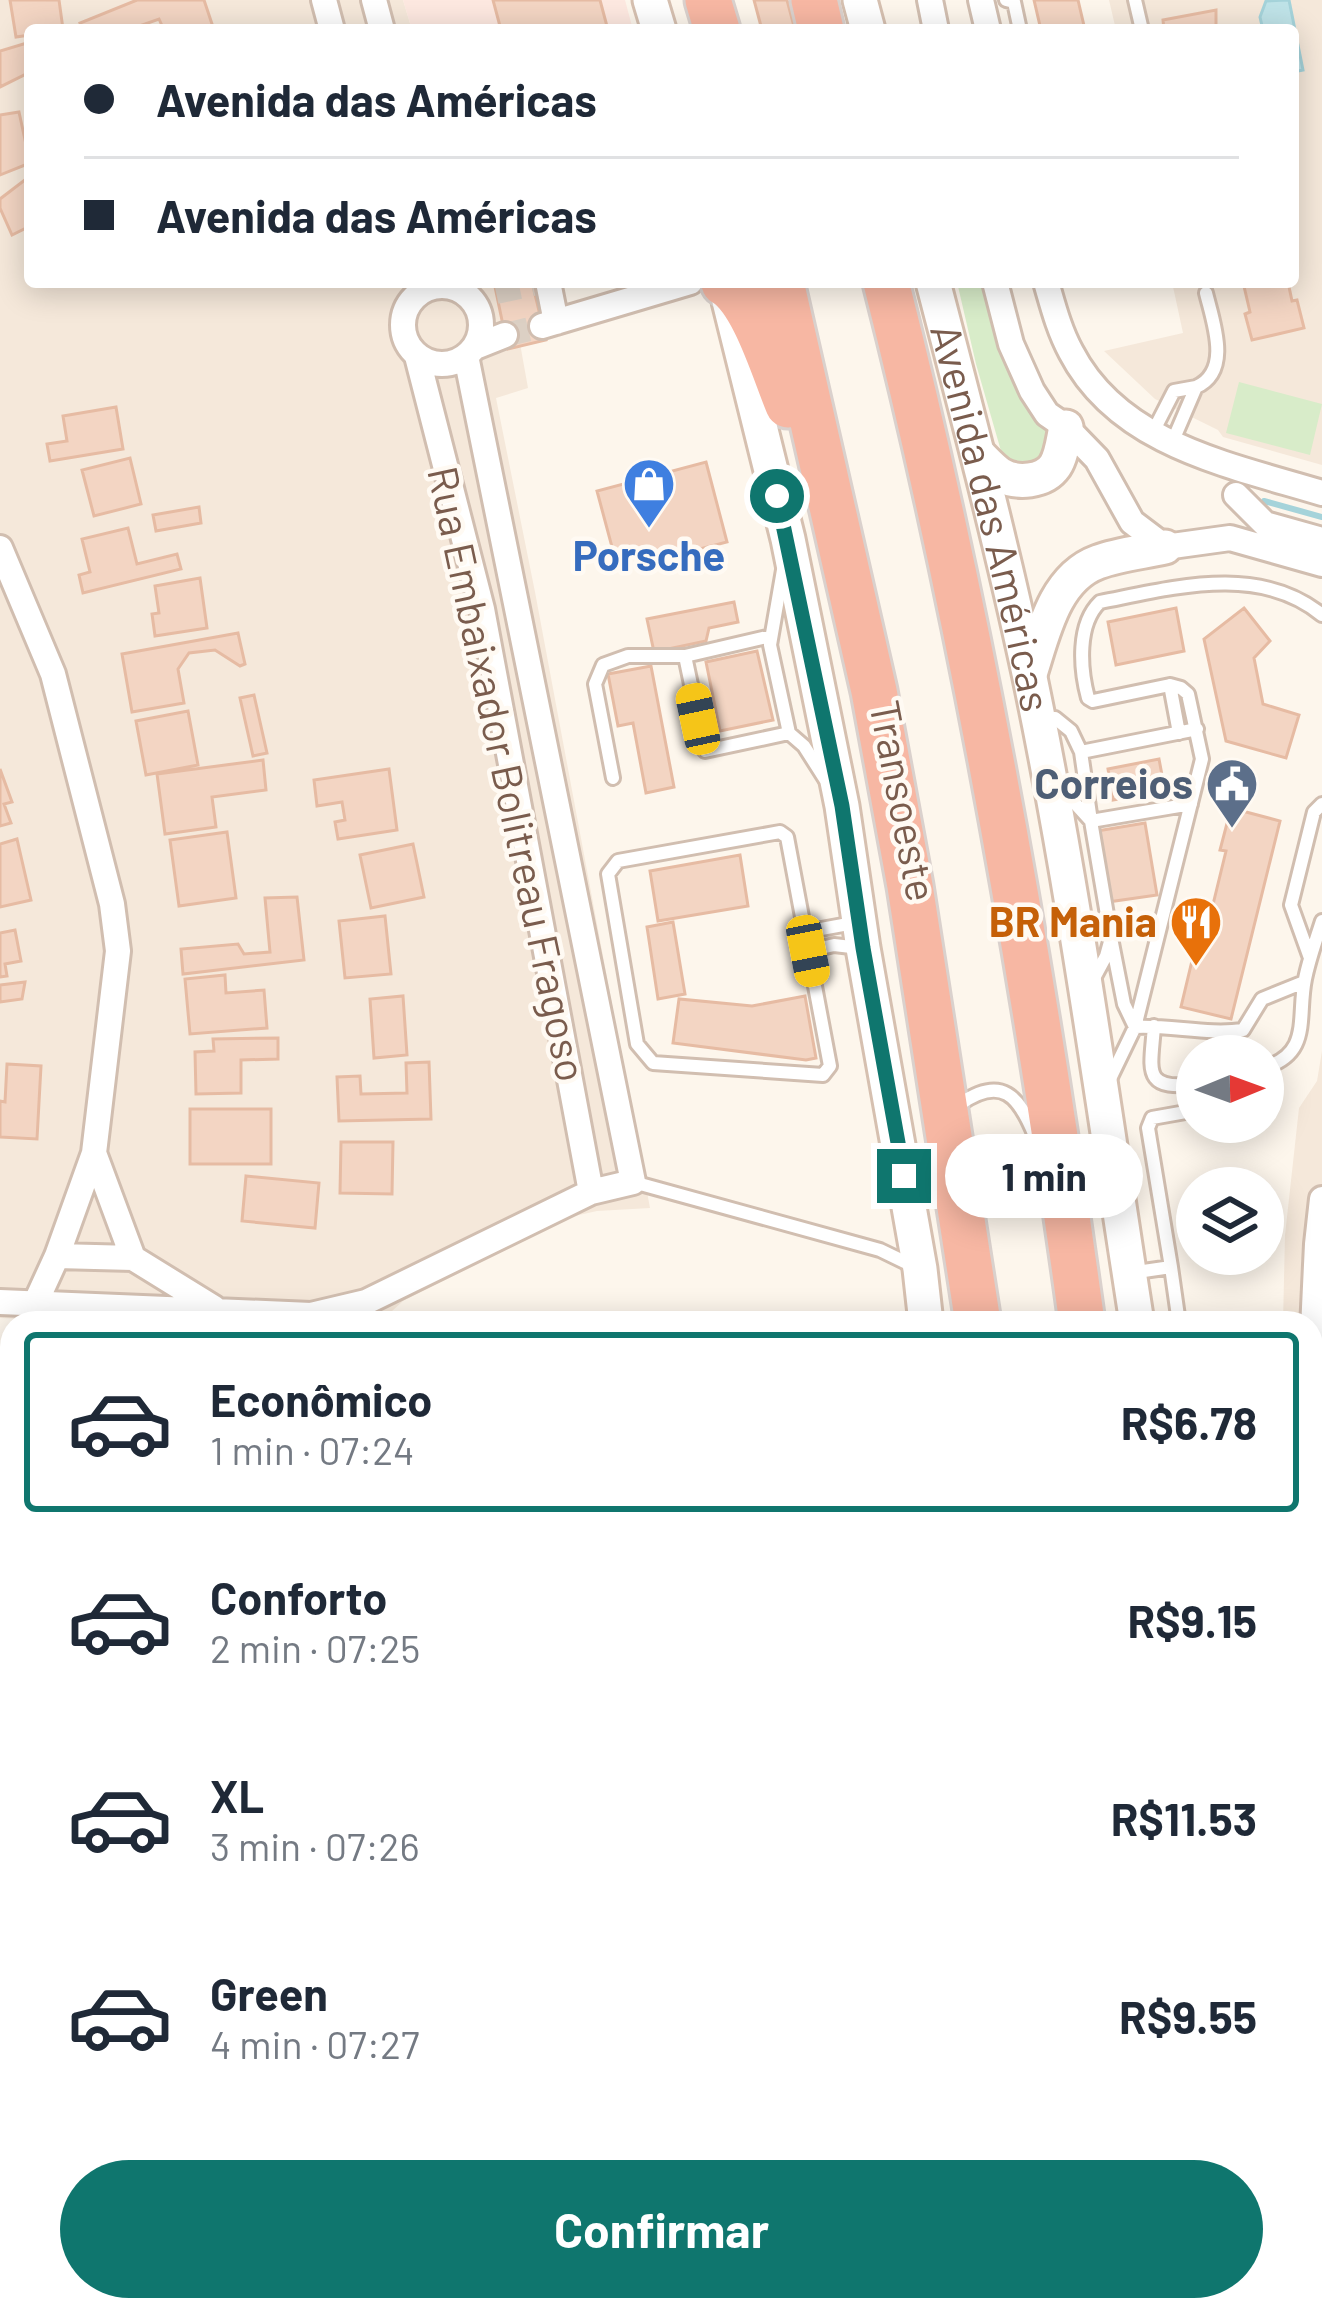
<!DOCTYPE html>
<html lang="pt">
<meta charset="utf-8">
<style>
:root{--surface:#fff;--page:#f6f6f7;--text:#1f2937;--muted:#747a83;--line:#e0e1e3;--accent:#0f766e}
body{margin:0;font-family:Barlow,sans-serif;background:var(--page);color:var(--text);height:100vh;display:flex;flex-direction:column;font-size:45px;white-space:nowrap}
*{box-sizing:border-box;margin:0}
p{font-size:39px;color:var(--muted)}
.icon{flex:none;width:66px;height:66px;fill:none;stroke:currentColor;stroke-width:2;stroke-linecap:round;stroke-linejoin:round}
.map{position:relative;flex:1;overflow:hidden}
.panel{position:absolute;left:0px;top:1311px;width:1323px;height:1011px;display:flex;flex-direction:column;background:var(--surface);border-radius:36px 36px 0 0;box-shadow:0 6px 30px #0003}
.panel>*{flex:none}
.banner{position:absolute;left:24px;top:24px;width:1275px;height:264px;border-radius:12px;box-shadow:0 6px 30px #0003;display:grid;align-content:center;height:264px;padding:0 60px;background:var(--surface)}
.needle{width:78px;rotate:89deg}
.buttons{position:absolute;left:1176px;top:1035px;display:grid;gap:24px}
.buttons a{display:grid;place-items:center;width:108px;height:108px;border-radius:50%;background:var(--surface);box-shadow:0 6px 30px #0003;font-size:60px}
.end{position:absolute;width:54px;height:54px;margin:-27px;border:15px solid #0f766e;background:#fff;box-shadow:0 0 0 6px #fff}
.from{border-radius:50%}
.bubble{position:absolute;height:84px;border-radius:42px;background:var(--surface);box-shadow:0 6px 30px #0003;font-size:39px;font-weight:700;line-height:84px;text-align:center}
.car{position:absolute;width:36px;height:72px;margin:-36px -18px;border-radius:15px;box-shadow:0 0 9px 3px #0007;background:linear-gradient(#f5c518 24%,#345 0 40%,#f5c518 0 76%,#345 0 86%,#f5c518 0)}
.banner b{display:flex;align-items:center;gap:42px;height:114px;font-size:45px}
.banner b+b{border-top:3px solid var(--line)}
.banner i{width:30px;height:30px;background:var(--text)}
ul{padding:21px 0 0;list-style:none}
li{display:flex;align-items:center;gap:36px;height:180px;margin:0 24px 18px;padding:0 36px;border:6px solid transparent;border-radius:12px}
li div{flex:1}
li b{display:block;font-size:45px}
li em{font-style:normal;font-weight:700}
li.selected{border-color:var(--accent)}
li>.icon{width:108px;height:108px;stroke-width:1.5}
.action{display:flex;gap:24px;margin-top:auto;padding:24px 60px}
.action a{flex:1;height:138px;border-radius:72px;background:var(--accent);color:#fff;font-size:48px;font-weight:700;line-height:138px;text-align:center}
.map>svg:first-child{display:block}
</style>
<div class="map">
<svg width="1322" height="2320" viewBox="0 0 1322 2320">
<rect width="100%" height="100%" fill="#fdf6ec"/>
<path fill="#f5e8da" d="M 0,0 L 403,0 L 412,30 L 30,30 L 30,282 L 509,282 L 528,388 L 496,398 L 535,592 L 650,1208 L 597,1211 L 570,1217 L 403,1301 L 379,1323 L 122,1323 L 0,1318 Z
M 1109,0 L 1322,0 L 1322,465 L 1223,437 L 1218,430 L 1155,399 L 1104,351 L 1183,333 L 1172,282 L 1293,282 L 1293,30 L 1116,30 Z
M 1322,1051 L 1322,1871 L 1311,1792 L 1311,1323 L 1283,1323 L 1285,1235 L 1299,1108 L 1317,1081 Z"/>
<path fill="#fde8e0" d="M 403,0 L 625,0 L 633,30 L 412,30 Z"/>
<path fill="#d8ecc9" d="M 957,282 L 984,282 L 1019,385 L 1049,431 L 1050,453 L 1027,468 L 1005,460 L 1001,451 L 976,364 Z
M 1239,382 L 1322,404 L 1310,455 L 1226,433 Z
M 0,1980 L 9,2053 L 12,2310 L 17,2310 L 17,2320 L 0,2320 Z"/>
<path fill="#bfe3e8" stroke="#a5d3da" stroke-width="3" d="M 1289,0 L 1303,70 L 1293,72 L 1293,30 L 1263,30 L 1260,17 L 1266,1 Z"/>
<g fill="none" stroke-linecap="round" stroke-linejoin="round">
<path stroke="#a5d3da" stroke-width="6" d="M 1264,501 L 1322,517"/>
</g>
<path fill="#f3d5c3" stroke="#e6bba3" stroke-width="3" d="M 10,0 L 59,0 L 63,29 L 30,30 L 30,35 L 16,37 Z
M 137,0 L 204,0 L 212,24 L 199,30 L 164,30 L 159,19 L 128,30 L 83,30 L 80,23 Z
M 493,0 L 600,0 L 608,30 L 501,30 Z
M 754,0 L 787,0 L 795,30 L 762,30 Z
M 1034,0 L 1078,0 L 1085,30 L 1041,30 Z
M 1216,10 L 1216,30 L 1164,30 L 1163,20 Z
M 30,42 L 30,72 L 0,87 L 0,51 Z
M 19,112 L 30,163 L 0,175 L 0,115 Z
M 30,176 L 30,226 L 12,235 L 0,208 L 0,199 Z
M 494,282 L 532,282 L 546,340 L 508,349 Z
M 1243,282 L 1288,282 L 1292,301 L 1297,300 L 1304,328 L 1252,340 L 1245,314 L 1250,312 Z
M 116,407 L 123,449 L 50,461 L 47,444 L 67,441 L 63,416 Z
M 130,458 L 141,504 L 94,516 L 82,470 Z
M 706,462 L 727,542 L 669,557 L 668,553 L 654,556 L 653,553 L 616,562 L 597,491 Z
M 199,507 L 201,523 L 156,531 L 153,515 Z
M 128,528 L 137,564 L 177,554 L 181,569 L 83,593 L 79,575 L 90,572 L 82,539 Z
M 200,578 L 207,628 L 155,636 L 152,614 L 159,613 L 155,586 Z
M 734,602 L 738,622 L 709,628 L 706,641 L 654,652 L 647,619 Z
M 1176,608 L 1184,651 L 1116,665 L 1108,622 Z
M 1244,608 L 1270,641 L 1254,658 L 1263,704 L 1299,715 L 1286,758 L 1226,741 L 1204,639 Z
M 238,633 L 245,664 L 240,666 L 215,650 L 189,653 L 178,669 L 184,703 L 132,712 L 122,654 Z
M 757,651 L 773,720 L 720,731 L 706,662 Z
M 651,666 L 674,787 L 646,793 L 633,723 L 618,726 L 608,674 Z
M 254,695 L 267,753 L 253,756 L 240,698 Z
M 188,711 L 198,765 L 146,775 L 136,721 Z
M 1159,759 L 1165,791 L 1113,800 L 1108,769 Z
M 263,760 L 266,790 L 212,797 L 216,827 L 165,834 L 157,774 Z
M 0,769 L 12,802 L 4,804 L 11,823 L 0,826 Z
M 389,769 L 397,830 L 338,839 L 335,822 L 345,820 L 342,802 L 317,806 L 314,780 Z
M 1231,808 L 1280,821 L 1231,1019 L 1181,1007 L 1201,923 L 1208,925 L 1226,851 L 1220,850 Z
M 1145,823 L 1157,895 L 1108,902 L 1097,831 Z
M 227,832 L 236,898 L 179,906 L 170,840 Z
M 17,839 L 31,900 L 0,907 L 0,844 Z
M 413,844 L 424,897 L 371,908 L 360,855 Z
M 740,855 L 748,906 L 658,921 L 650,871 Z
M 297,897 L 304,960 L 183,974 L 181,949 L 238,944 L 244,954 L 270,952 L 265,898 Z
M 385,916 L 391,974 L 345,978 L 339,921 Z
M 673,922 L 685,994 L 658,999 L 647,927 Z
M 15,930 L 21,961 L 5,964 L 7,976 L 0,977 L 0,933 Z
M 225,975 L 226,993 L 264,990 L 267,1028 L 190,1034 L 185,979 Z
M 25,982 L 22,999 L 0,1002 L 0,985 Z
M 403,996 L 407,1055 L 374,1058 L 370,999 Z
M 805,996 L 816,1058 L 806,1060 L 673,1043 L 679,999 L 752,1006 Z
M 278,1038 L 278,1059 L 241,1060 L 241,1093 L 196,1094 L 195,1052 L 214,1051 L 213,1039 Z
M 429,1062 L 431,1119 L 339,1121 L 337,1077 L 360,1076 L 361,1094 L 407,1093 L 406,1063 Z
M 7,1064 L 41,1066 L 37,1139 L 0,1137 L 0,1101 L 5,1102 Z
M 190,1109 L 271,1109 L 271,1164 L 190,1164 Z
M 341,1142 L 393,1142 L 392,1194 L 340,1193 Z
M 246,1176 L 319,1183 L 315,1228 L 242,1221 Z"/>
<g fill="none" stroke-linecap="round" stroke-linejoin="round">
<path stroke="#dcd0c4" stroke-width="24" stroke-dasharray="24 12" stroke-linecap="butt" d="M 496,292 L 533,284
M 505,335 L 542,326"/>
<g stroke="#d1beb0" stroke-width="18">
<path id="lane" d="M 1006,0 L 1014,2 L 1020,30
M 1135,0 L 1142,30
M 1196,387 C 1232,371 1213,322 1206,293
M 1153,432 L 1174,391 L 1196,387 L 1172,443
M 783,570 L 770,645 L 789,733 L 804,746 L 825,779
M 771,636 L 685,656 L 705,751 L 789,733
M 1170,685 L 1179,733
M 1055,718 L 1071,731 L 1081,752 L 1091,821 L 1191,804
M 1081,752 L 1197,729
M 613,778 L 595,684 L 603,665 L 628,656 L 685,656
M 1062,789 L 1091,821 L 1111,938 L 1106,956 L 1093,980
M 780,832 L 787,837 L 830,1066 L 823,1075 L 653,1063 L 637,1044 L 608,874 L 618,861 Z
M 805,932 L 859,922
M 1111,938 L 1124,1004 L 1135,1027 C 1171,1025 1207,1035 1243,1030 L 1262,999 L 1304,982
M 808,951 L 834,945 L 860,948
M 1310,958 L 1291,905 L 1314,812 L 1322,804
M 1154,1026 C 1151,1070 1141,1091 1197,1084
M 1263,1068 C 1312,1054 1297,1018 1305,979 C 1309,959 1316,940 1322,921
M 1108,1083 L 1135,1027 L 1202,759 L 1188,694 L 1181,688 L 1170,685 L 1093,701 L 1088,698 C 1080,668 1077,624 1100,602 C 1172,588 1259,563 1322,615
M 960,1104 C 1002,1075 1019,1096 1035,1136
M 633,1182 L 880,1250 L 913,1266
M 1171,1267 L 1148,1128 L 1152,1118 L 1197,1110
M 1130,1273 L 1171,1267 L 1179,1323
M 1311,1942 L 1318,1944 L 1322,1957
M 1311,1968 L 1322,1966
M 1311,2009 L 1322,2008
M 1311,2057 L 1322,2056
M 1311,2099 L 1322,2097
M 1311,2143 L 1322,2142
M 1311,2179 L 1322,2179
M 1079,2310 L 1079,2320"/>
</g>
<g stroke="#d1beb0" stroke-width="30">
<path id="street" d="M 324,0 L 332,30
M 374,0 L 382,30
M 930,0 L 936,30
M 981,0 L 988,30
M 548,282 L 556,322
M 995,282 L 1011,344 L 1032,391 L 1047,414 L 1066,427 L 1097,459 L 1132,522 L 1165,547 L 1230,538 L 1322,564
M 1046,282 C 1053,306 1059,330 1071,352 C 1119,445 1230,465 1322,493
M403 325a39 39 0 1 1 78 0a39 39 0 1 1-78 0Z
M 542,326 L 690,282
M 475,347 L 505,335
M 417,356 L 482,609 L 591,1192
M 1236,495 L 1265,524 L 1322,540
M 0,548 L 53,674 L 112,904 L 118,951 L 94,1153 L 57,1256 L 35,1304
M 94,1153 L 133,1258 L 214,1308
M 57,1256 L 133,1258
M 0,1302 L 311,1315 L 366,1302 L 591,1192 L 633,1182 L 466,356
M 1311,1371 L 1317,1244 L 1322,1199
M 1311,1574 L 1322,1672
M 1311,2236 L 1322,2235
M 700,2310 L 700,2320"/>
</g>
<g stroke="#d6c0b0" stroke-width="39">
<g id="secondary">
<path d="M 650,0 L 659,30"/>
<path d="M 860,0 L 868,30"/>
<path id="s1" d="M 933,282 C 967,412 1001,542 1029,673 C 1074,888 1103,1106 1137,1323"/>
<path d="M 729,301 L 788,539 L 842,806 L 863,948 L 920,1269 L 926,1323"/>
<path d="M 978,454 C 985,461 993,470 1001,475 C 1017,484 1044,482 1055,466 C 1062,455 1063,440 1066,427"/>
<path d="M 1030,674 C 1043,634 1054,578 1098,562 C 1119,554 1143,552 1165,547"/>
<path d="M 1010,2310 L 1010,2320"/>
</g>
</g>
<g stroke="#dad1cd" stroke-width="51">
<path id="highway" d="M 708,0 L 717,30
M 814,0 L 821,30
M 781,282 L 874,691 L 910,886 L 978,1323
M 886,282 C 973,624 1034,974 1082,1323
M 724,283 C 754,301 774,372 788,405
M 1170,2310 L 1171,2320
M 1210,2310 L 1214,2320
M 1040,2320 L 1041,2310"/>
</g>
<use href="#lane" stroke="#fff" stroke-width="12"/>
<use href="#street" stroke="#fff" stroke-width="24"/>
<use href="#secondary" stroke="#fff" stroke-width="33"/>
<use href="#highway" stroke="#f7b7a3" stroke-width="45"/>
</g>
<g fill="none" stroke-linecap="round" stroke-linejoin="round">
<path stroke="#0f766e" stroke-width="15" d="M 777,496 L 842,806 L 863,948 L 904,1176"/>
</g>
<defs>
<g id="shop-pin" transform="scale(2.7)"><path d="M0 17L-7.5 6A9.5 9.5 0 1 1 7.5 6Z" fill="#3f7fe0" stroke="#fffaf3"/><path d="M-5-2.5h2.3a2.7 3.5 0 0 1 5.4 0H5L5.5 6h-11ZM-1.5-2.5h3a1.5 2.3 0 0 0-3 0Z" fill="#fff"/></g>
<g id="civic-pin" transform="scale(2.7)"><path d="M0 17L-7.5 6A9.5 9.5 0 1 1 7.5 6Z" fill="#5c6f8a" stroke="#fffaf3"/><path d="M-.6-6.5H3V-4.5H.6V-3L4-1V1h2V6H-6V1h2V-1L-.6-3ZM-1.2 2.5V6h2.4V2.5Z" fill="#fff"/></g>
<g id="restaurant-pin" transform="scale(2.7)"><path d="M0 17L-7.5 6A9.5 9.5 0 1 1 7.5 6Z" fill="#e8710a" stroke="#fffaf3"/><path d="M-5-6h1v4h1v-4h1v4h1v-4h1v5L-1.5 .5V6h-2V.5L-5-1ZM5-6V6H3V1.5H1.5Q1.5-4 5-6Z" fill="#fff"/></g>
</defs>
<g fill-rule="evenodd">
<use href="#shop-pin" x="649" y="484"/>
<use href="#civic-pin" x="1232" y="784"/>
<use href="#restaurant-pin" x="1196" y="922"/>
</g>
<g text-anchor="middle" stroke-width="9" stroke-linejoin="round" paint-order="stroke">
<g font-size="42" fill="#7a5c4d" stroke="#fffaf3">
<text dy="15" stroke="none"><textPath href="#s1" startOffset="243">Avenida das Américas</textPath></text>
<text transform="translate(507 774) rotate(78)" y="15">Rua Embaixador Bolitreau Fragoso</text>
<text transform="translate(903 801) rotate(79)" y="15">Transoeste</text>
</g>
<g font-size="42" font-weight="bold" fill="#366cbe" stroke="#fffaf3">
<text x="649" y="571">Porsche</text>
</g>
<g font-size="42" font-weight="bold" fill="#4e5e75" stroke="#fffaf3" text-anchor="end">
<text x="1193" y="799">Correios</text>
</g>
<g font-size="42" font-weight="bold" fill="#c56008" stroke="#fffaf3" text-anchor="end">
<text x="1157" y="937">BR Mania</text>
</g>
</g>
</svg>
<div class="buttons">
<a><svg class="needle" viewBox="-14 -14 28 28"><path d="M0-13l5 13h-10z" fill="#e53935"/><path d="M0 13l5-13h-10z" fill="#747a83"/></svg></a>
<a><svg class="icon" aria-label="layers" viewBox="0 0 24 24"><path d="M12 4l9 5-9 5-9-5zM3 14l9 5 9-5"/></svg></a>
</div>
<i class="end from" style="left:777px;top:496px"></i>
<i class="end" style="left:904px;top:1176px"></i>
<div class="bubble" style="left:945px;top:1134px;width:198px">1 min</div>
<i class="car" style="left:698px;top:719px;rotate:348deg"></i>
<i class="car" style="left:808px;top:951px;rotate:169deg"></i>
<div class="banner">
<b><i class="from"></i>Avenida das Américas</b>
<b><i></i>Avenida das Américas</b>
</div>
<section class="panel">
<ul>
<li class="selected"><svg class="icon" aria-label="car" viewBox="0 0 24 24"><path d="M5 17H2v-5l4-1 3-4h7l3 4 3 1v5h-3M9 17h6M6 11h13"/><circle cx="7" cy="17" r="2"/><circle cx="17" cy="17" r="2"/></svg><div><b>Econômico</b><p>1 min · 07:24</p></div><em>R$6.78</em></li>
<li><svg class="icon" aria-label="car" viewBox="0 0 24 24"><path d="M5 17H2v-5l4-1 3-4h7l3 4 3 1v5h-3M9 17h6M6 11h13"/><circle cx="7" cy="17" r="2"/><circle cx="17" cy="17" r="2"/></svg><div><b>Conforto</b><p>2 min · 07:25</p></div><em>R$9.15</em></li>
<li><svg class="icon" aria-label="car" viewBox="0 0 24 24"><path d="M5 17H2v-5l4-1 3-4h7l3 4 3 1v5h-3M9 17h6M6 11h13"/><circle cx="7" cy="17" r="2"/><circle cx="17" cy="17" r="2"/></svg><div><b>XL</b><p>3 min · 07:26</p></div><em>R$11.53</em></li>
<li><svg class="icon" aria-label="car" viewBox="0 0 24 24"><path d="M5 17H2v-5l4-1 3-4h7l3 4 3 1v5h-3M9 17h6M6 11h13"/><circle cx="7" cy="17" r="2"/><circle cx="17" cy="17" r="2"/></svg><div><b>Green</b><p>4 min · 07:27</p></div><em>R$9.55</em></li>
</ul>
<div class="action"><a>Confirmar</a></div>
</section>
</div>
